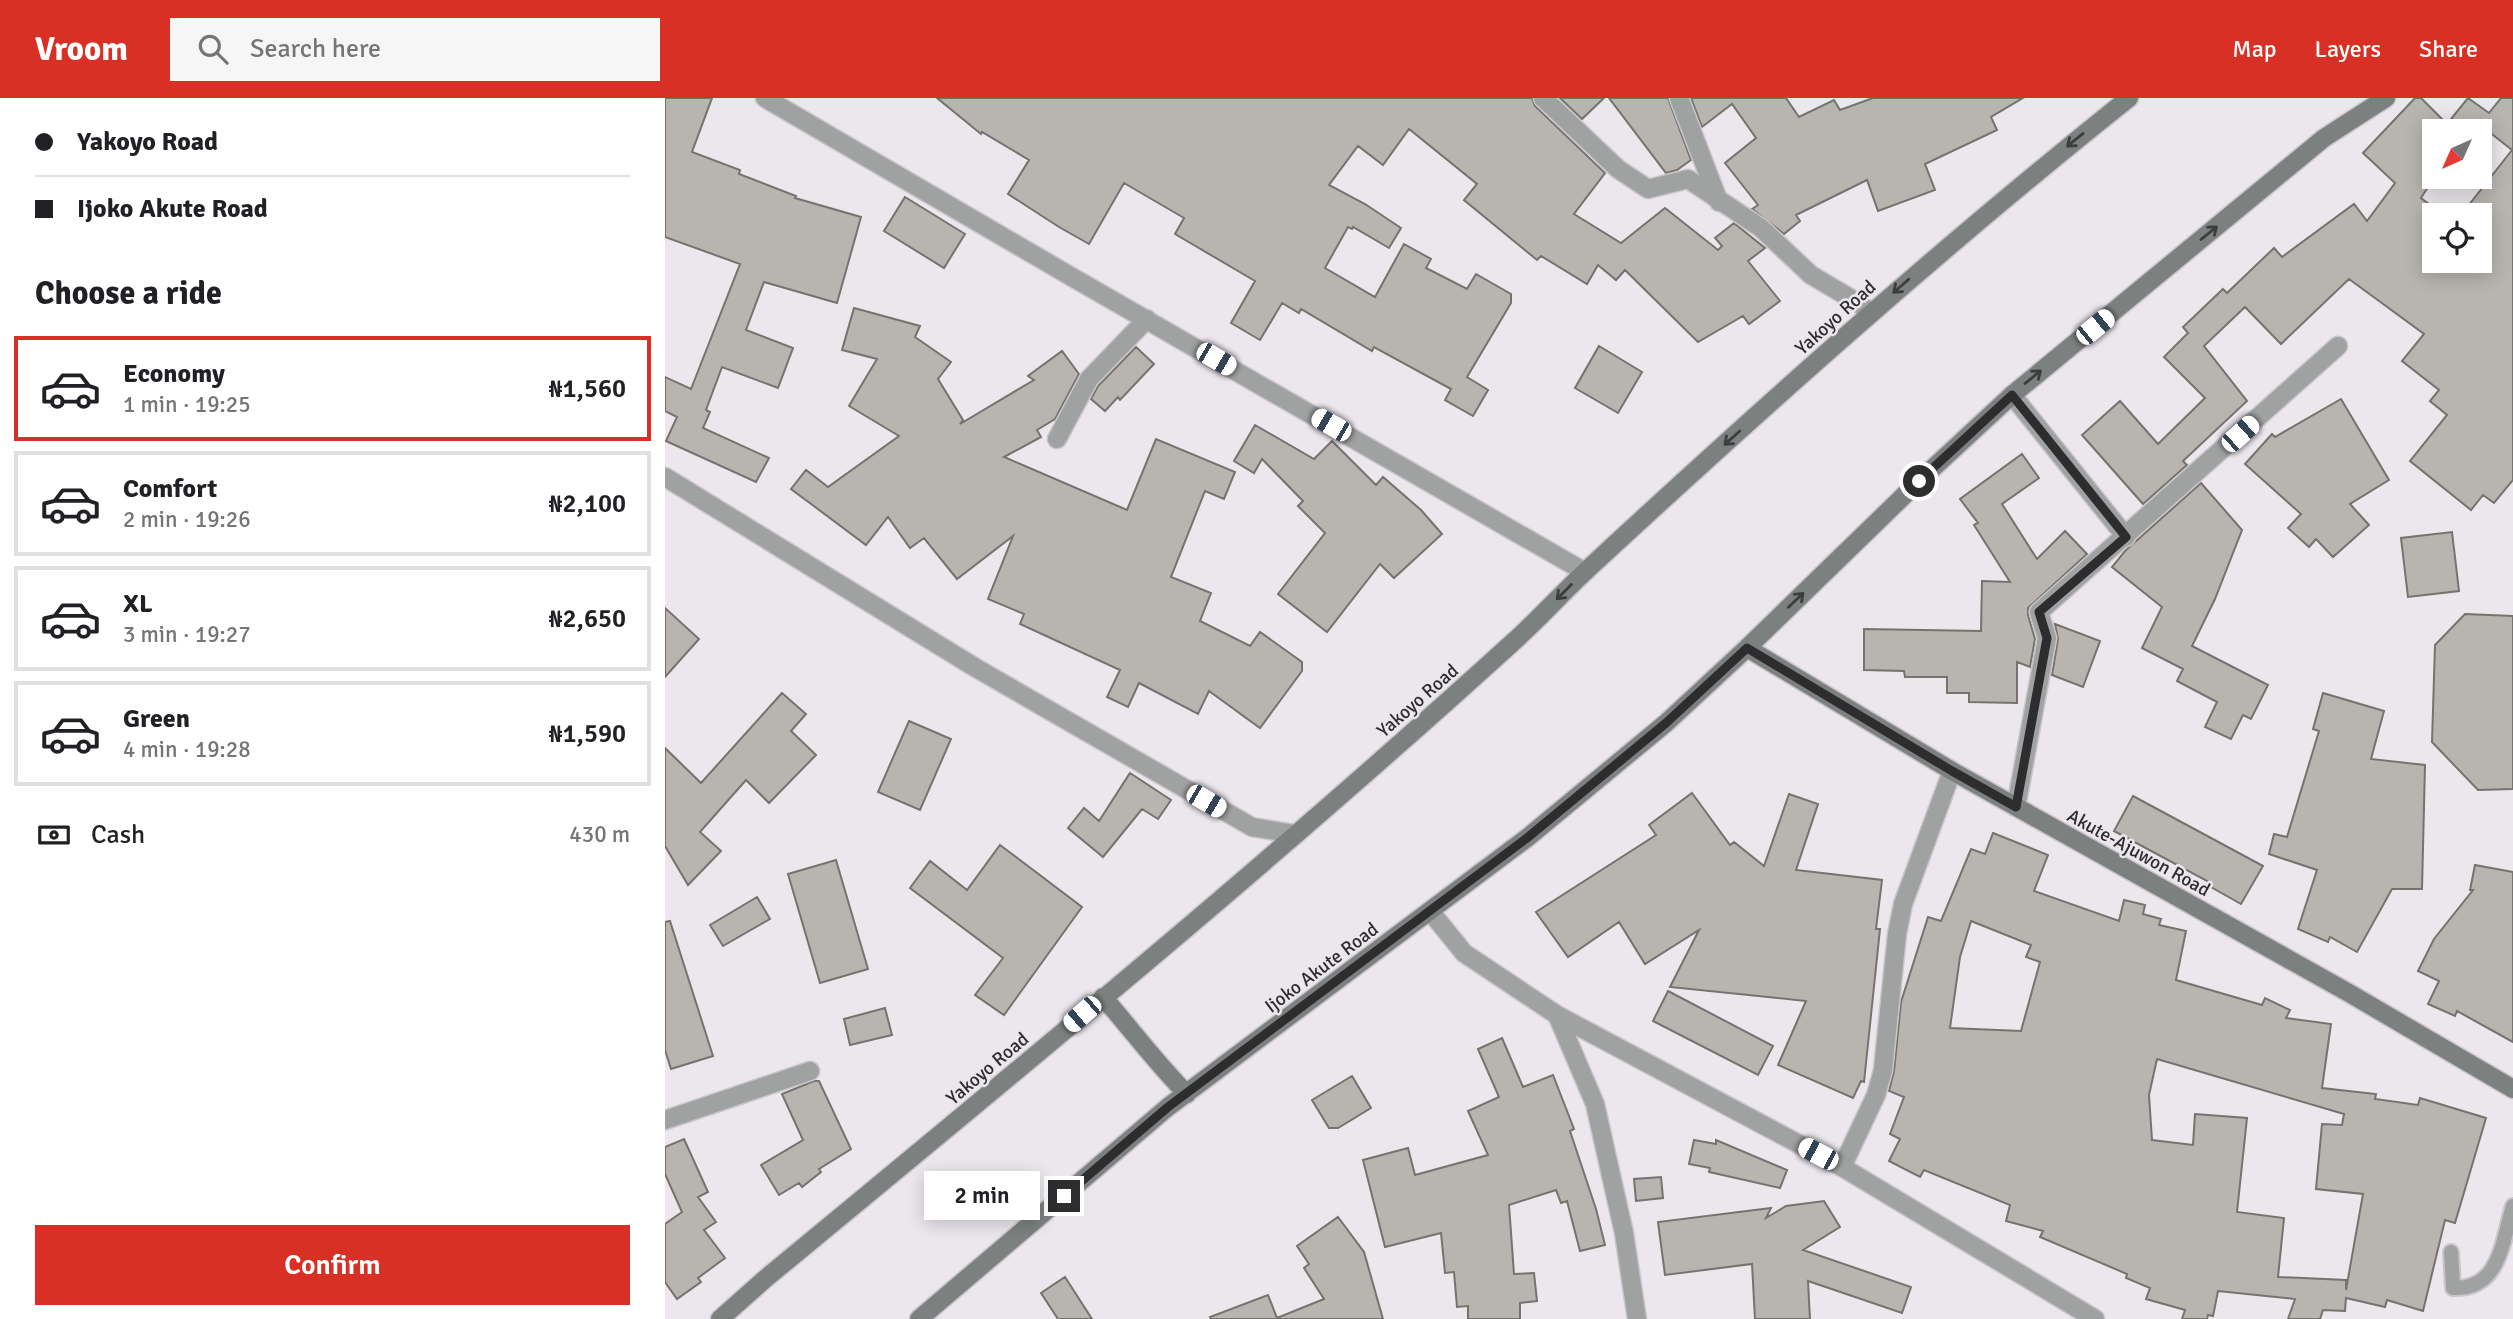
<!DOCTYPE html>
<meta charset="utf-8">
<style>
:root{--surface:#fff;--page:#f6f6f6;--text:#202124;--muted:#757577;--line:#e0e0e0;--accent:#d93025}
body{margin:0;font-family:Signika,sans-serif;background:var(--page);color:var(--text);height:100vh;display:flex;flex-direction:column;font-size:26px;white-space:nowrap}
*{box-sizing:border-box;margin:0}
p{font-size:23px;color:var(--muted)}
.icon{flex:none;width:38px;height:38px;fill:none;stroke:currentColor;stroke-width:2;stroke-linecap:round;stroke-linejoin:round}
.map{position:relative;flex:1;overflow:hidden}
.details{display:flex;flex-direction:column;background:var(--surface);width:665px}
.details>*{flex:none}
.hud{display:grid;align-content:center;height:154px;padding:0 35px;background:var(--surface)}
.needle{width:46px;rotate:225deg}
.buttons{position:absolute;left:1757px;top:21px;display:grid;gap:14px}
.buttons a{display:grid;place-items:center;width:70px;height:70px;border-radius:0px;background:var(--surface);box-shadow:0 4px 18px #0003;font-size:35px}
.end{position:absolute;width:32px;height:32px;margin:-16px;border:9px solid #2d2c2e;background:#fff;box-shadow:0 0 0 4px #fff}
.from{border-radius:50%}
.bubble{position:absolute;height:49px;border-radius:0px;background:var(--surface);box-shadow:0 4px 18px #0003;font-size:23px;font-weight:600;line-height:49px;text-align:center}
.car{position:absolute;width:21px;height:42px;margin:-21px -10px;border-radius:9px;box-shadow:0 0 5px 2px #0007;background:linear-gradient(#fff 24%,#345 0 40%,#fff 0 76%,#345 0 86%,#fff 0)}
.hud b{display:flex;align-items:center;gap:24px;height:66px;font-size:26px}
.hud b+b{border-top:2px solid var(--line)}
.hud i{width:18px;height:18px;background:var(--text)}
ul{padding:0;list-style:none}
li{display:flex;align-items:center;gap:21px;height:105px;margin:0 14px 10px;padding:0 21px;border:4px solid var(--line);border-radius:0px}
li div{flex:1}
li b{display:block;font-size:26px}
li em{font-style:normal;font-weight:600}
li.selected{border-color:var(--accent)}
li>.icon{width:63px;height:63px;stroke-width:1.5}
h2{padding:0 35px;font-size:32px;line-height:84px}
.pay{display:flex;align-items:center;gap:18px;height:77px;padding:0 35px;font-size:26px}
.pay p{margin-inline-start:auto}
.button{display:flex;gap:14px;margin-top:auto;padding:14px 35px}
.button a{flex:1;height:80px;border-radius:0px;background:var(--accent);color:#fff;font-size:28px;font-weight:600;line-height:80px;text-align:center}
header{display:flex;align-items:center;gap:42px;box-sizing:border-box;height:98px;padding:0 35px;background:var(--accent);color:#fff}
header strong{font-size:33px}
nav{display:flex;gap:38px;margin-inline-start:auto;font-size:24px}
.search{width:490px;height:63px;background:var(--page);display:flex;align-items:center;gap:18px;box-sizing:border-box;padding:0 24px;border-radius:0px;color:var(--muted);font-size:26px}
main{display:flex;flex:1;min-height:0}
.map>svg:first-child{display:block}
</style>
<header>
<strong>Vroom</strong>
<div class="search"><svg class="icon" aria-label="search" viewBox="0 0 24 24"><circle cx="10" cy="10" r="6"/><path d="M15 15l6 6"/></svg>Search here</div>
<nav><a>Map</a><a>Layers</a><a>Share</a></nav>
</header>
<main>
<section class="details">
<div class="hud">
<b><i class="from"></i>Yakoyo Road</b>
<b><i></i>Ijoko Akute Road</b>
</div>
<h2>Choose a ride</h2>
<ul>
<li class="selected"><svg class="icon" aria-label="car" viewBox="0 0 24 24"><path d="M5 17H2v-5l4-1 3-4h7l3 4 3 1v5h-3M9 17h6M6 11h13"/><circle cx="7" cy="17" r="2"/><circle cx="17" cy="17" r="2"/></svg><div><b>Economy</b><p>1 min · 19:25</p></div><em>₦1,560</em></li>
<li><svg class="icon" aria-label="car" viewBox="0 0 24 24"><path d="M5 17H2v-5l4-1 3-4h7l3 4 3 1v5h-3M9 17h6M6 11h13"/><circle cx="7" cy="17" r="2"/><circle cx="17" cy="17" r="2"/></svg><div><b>Comfort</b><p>2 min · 19:26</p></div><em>₦2,100</em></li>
<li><svg class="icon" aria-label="car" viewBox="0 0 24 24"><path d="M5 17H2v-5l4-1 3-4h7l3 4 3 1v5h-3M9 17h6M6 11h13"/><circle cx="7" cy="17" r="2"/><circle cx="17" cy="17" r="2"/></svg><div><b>XL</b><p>3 min · 19:27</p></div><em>₦2,650</em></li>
<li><svg class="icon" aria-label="car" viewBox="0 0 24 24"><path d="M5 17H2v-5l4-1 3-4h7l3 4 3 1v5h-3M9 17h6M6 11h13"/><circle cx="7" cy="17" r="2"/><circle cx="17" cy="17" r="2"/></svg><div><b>Green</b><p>4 min · 19:28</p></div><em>₦1,590</em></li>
</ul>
<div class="pay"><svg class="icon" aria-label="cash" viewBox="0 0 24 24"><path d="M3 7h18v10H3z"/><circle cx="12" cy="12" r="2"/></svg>Cash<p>430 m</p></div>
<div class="button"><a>Confirm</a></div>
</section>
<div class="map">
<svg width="1848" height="1221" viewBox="0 0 1848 1221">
<rect width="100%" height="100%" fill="#ebe7ed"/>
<path fill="#b8b4af" stroke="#76726e" stroke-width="2" fill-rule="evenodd" d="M 0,0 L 47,0 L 27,54 L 75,72 L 74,76 L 131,98 L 130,100 L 196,119 L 172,205 L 99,184 L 81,232 L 128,250 L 113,290 L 57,269 L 41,312 L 45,314 L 38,330 L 104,360 L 91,384 L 1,343 L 12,319 L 0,313 L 0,279 L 26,291 L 75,166 L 0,139 Z
M 272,0 L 867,0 L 870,8 L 940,75 L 909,116 L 956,145 L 1000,110 L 1053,152 L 1057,148 L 1050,140 L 1069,125 L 1100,150 L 1083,163 L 1115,203 L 1084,226 L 1078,218 L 1033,244 L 960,172 L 951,182 L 933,167 L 922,186 L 876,158 L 872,162 L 799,102 L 812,86 L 744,31 L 718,67 L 693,48 L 664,87 L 700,106 L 736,130 L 724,150 L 688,129 L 687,131 L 683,129 L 660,170 L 710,199 L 739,146 L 766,161 L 761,170 L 802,191 L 811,176 L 846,196 L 846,205 L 802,279 L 823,292 L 808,318 L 780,302 L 786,291 L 709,249 L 707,253 L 636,211 L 634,215 L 617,205 L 595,242 L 566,225 L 590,183 L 510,136 L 519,120 L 459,85 L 424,146 L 394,129 L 343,96 L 364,62 L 317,34 L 316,36 Z
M 895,0 L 939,0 L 917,21 Z
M 944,0 L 1003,0 L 1026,62 L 1012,72 L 1001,75 Z
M 1026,0 L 1121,0 L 1134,19 L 1169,2 L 1175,12 L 1208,0 L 1358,0 L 1326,19 L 1332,32 L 1260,66 L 1270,92 L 1213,113 L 1202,82 L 1131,117 L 1135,123 L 1119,136 L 1087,111 L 1093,107 L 1060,65 L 1091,40 L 1067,6 L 1037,29 Z
M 1750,0 L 1756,0 L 1782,26 L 1803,0 L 1824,15 L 1836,0 L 1848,0 L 1848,382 L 1829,405 L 1818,397 L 1806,412 L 1745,363 L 1782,317 L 1765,303 L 1774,292 L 1737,263 L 1759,236 L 1684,181 L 1616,246 L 1580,209 L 1539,248 L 1582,303 L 1518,363 L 1522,367 L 1478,406 L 1417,337 L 1455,303 L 1493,346 L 1540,300 L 1499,259 L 1523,235 L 1518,229 L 1558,191 L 1562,195 L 1609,150 L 1617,159 L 1689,106 L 1702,123 L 1730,85 L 1698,55 ZM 1769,33 L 1823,33 L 1847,52 L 1796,117 L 1815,117 L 1815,163 L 1769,163 L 1769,110 L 1756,100 L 1769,80 Z
M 240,99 L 300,136 L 279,170 L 219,133 Z
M 189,210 L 255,228 L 250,239 L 286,264 L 273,281 L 298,322 L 295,326 L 369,282 L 363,278 L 397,253 L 414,276 L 390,321 L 372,332 L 376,339 L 339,359 L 462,412 L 491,341 L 570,374 L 559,401 L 540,393 L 506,479 L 546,495 L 535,523 L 585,548 L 595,534 L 637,564 L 637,573 L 595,630 L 544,593 L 533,616 L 474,585 L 463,609 L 442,599 L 455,572 L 355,526 L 359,516 L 323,501 L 348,438 L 292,481 L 259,440 L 245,450 L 223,419 L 201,447 L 126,391 L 141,372 L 163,389 L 234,338 L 184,308 L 212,261 L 177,252 Z
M 934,248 L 977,274 L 953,315 L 910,290 Z
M 471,249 L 489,266 L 455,302 L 453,299 L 440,313 L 426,301 L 433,288 Z
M 1676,301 L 1724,382 L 1685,406 L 1704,427 L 1668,459 L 1651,441 L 1644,449 L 1623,430 L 1636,416 L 1580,366 L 1607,336 L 1610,339 Z
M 590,327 L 649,361 L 667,343 L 711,387 L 718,379 L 756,412 L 777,436 L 729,480 L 715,466 L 662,534 L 613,496 L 660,435 L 633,408 L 638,403 L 597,361 L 589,375 L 569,363 Z
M 1357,356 L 1374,380 L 1337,406 L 1372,461 L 1400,433 L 1422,456 L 1363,510 L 1363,517 L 1370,541 L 1365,569 L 1352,564 L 1352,605 L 1304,604 L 1304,595 L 1282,595 L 1282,579 L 1240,579 L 1239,573 L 1199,572 L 1199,531 L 1316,533 L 1317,483 L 1345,484 L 1309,427 L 1313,425 L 1295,401 Z
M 1536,385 L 1577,432 L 1550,501 L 1527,548 L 1603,587 L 1586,621 L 1578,617 L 1566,641 L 1540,629 L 1552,604 L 1512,583 L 1518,571 L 1477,550 L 1497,509 L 1447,469 L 1460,453 Z
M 1787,434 L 1794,493 L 1743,499 L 1736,440 Z
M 0,510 L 34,541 L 0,579 Z
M 1800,516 L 1848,518 L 1848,691 L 1813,692 L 1767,644 L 1770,547 Z
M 1390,526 L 1435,543 L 1418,589 L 1387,577 L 1393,541 Z
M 117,595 L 141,616 L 126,633 L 151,657 L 104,705 L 81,682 L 35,734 L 56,753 L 23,787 L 0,748 L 0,650 L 36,685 Z
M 1658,595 L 1719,613 L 1706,661 L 1760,667 L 1757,791 L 1727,791 L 1692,854 L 1665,839 L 1663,844 L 1633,831 L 1652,772 L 1604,756 L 1609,736 L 1622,739 L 1654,633 L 1648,631 Z
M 244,623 L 286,641 L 255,712 L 213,694 Z
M 465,675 L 506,702 L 493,721 L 477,711 L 438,759 L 403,730 L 419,710 L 434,723 Z
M 1027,695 L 1065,747 L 1069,744 L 1099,768 L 1124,696 L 1153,706 L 1131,772 L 1217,782 L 1211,831 L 1215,831 L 1199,984 L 1196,983 L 1188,1000 L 1113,967 L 1141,903 L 1005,889 L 1034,832 L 980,866 L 954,824 L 903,859 L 871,814 L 991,737 L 984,727 Z
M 1468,698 L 1598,768 L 1576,806 L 1544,788 L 1546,785 L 1449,733 Z
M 1328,735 L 1383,757 L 1369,793 L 1454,823 L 1459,802 L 1480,807 L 1478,816 L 1496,821 L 1494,827 L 1521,833 L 1511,882 L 1597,907 L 1600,900 L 1625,912 L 1621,920 L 1666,926 L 1657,990 L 1711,996 L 1710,1001 L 1753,1007 L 1755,1000 L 1821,1020 L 1790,1125 L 1780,1122 L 1758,1213 L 1722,1202 L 1720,1209 L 1681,1200 L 1680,1213 L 1658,1212 L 1655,1221 L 1623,1221 L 1630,1201 L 1553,1193 L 1548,1218 L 1543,1217 L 1542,1221 L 1517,1221 L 1520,1212 L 1481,1201 L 1485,1190 L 1461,1180 L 1462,1176 L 1375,1139 L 1378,1133 L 1341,1123 L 1345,1107 L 1259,1072 L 1255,1079 L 1224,1063 L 1235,1041 L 1225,1036 L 1239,999 L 1224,993 L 1229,973 L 1236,904 L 1263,819 L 1276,823 L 1306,751 L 1320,756 ZM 1306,823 L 1366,847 L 1361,859 L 1375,864 L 1356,933 L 1285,930 L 1295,859 ZM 1492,961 L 1679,1016 L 1677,1027 L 1657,1026 L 1651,1091 L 1698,1096 L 1681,1192 L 1681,1182 L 1613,1179 L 1619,1120 L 1572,1114 L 1582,1020 L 1530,1016 L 1528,1047 L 1487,1042 L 1484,997 Z
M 335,747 L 417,809 L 339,917 L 310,897 L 338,860 L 245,790 L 265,763 L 302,792 Z
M 171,762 L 203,871 L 155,885 L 123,776 Z
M 1810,767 L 1848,774 L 1848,944 L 1792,913 L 1790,918 L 1763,906 L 1774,883 L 1753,873 L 1769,841 L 1808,792 L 1805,792 Z
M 92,799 L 105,821 L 58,848 L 45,827 Z
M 5,823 L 48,958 L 6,971 L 0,952 L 0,824 Z
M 1003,893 L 1108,948 L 1093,977 L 988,923 Z
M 220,910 L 227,937 L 185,947 L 179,921 Z
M 837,940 L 858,989 L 888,977 L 909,1031 L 905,1033 L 931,1111 L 940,1147 L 915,1153 L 902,1103 L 896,1105 L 891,1092 L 844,1107 L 849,1176 L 869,1175 L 872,1203 L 855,1205 L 855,1221 L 803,1221 L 803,1208 L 792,1209 L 789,1174 L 780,1175 L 776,1135 L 720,1149 L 698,1062 L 743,1050 L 750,1077 L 823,1057 L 803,1013 L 834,999 L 813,951 Z
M 687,978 L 706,1010 L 673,1030 L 664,1030 L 647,1002 Z
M 149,983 L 154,983 L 186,1051 L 154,1071 L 156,1074 L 137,1089 L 134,1085 L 114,1097 L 96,1067 L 138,1042 L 117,996 Z
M 19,1041 L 43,1094 L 33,1099 L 51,1124 L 39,1132 L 60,1160 L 33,1180 L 36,1184 L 12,1201 L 0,1184 L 0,1126 L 17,1114 L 0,1076 L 0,1049 Z
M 1029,1042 L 1051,1046 L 1051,1042 L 1122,1072 L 1115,1090 L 1044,1074 L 1045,1070 L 1024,1066 Z
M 996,1079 L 998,1100 L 971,1103 L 969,1081 Z
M 1159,1103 L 1175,1129 L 1138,1152 L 1246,1189 L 1237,1215 L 1143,1183 L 1145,1221 L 1090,1221 L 1087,1166 L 1000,1177 L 993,1124 L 1106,1110 L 1101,1120 L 1121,1108 Z
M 673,1119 L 699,1154 L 718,1221 L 546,1221 L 545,1219 L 603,1197 L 612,1220 L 659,1201 L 639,1170 L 644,1166 L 632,1148 Z
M 400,1179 L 427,1221 L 393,1221 L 376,1195 Z"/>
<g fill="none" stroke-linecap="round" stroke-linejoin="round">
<g stroke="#c9c5cb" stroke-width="18">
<path id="service" d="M 1786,1154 L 1788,1190 C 1835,1192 1837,1144 1848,1108"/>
</g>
<g stroke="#c9c5cb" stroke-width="21">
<path id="minor" d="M 100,0 L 400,175 L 920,474
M 878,0 L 953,71 L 983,91 L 1023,81 L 1096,130 L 1146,177 L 1195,206 L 1205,215
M 1014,0 L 1054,104
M 1347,297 L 1461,439
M 392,341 L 424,281 L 482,221
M 0,379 L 311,570 L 587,729 L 629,736
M 1351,709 L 1382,540 L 1374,514 L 1673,248
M 892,917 L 930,1006 L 959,1135 L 972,1221
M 0,1022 L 145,973
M 1177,1069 L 1211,997 L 1218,972 L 1232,836 L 1238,806 L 1287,673"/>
</g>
<g stroke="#c9c5cb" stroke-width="21">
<path id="tertiary" d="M 765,813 L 799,855 L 892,917 L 1177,1069 L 1430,1221"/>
</g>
<g stroke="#c9c5cb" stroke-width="21">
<path id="secondary" d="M 1082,550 L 1287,673 L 1684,895 L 1848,991
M 438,899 C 466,931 492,966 522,996
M 55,1221 L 100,1181 C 352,973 604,766 846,546 C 873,522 897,495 924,470 C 1099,308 1277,149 1464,0
M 254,1221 L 503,1009 L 862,740 L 1001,625 L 1082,550 L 1254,383 L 1347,297 L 1659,40 L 1721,0"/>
</g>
<use href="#service" stroke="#9fa2a1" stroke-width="14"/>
<use href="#minor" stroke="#9fa2a1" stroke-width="18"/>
<use href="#tertiary" stroke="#9fa2a1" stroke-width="18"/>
<use href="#secondary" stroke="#7c817f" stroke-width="18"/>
</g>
<defs><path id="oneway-shaft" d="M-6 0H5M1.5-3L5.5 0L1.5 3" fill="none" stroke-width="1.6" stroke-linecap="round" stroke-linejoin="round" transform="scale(1.75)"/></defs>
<g stroke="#3d3d3e">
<use href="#oneway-shaft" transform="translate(1410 42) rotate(141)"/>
<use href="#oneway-shaft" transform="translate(1544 135) rotate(-39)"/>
<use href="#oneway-shaft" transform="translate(1236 188) rotate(139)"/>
<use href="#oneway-shaft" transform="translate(1368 279) rotate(-39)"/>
<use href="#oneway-shaft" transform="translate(1067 340) rotate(138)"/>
<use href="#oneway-shaft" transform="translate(899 494) rotate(135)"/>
<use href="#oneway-shaft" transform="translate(1131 502) rotate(-44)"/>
</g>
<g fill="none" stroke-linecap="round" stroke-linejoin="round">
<path stroke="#2d2c2e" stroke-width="9" d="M 399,1098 L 503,1009 L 862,740 L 1001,625 L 1082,550 L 1287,673 L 1351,709 L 1382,540 L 1374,514 L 1461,439 L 1347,297 L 1254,383"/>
</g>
<g text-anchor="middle" stroke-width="5" stroke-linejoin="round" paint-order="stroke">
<g font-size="19" fill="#2d2c2e" stroke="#ebe7ed">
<text transform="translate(1170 219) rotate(-42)" y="7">Yakoyo Road</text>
<text transform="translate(752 602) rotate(-41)" y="7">Yakoyo Road</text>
<text transform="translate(1474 754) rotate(29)" y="7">Akute-Ajuwon Road</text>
<text transform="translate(656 869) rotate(-37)" y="7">Ijoko Akute Road</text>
<text transform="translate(322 970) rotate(-40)" y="7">Yakoyo Road</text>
</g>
</g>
</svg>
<div class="buttons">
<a><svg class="needle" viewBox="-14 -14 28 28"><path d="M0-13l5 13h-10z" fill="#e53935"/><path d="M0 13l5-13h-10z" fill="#757577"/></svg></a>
<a><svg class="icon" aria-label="locate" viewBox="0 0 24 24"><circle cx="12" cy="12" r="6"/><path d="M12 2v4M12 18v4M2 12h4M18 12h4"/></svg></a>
</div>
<i class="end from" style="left:1254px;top:383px"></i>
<i class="end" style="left:399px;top:1098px"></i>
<div class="bubble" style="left:259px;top:1073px;width:116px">2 min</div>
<i class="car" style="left:1430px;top:229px;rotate:51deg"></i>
<i class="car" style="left:551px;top:261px;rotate:120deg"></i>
<i class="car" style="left:666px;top:327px;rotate:300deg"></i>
<i class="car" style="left:1575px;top:336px;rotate:48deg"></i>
<i class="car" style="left:541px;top:703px;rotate:120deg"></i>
<i class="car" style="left:417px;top:916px;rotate:229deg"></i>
<i class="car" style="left:1153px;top:1056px;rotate:298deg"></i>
</div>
</main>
